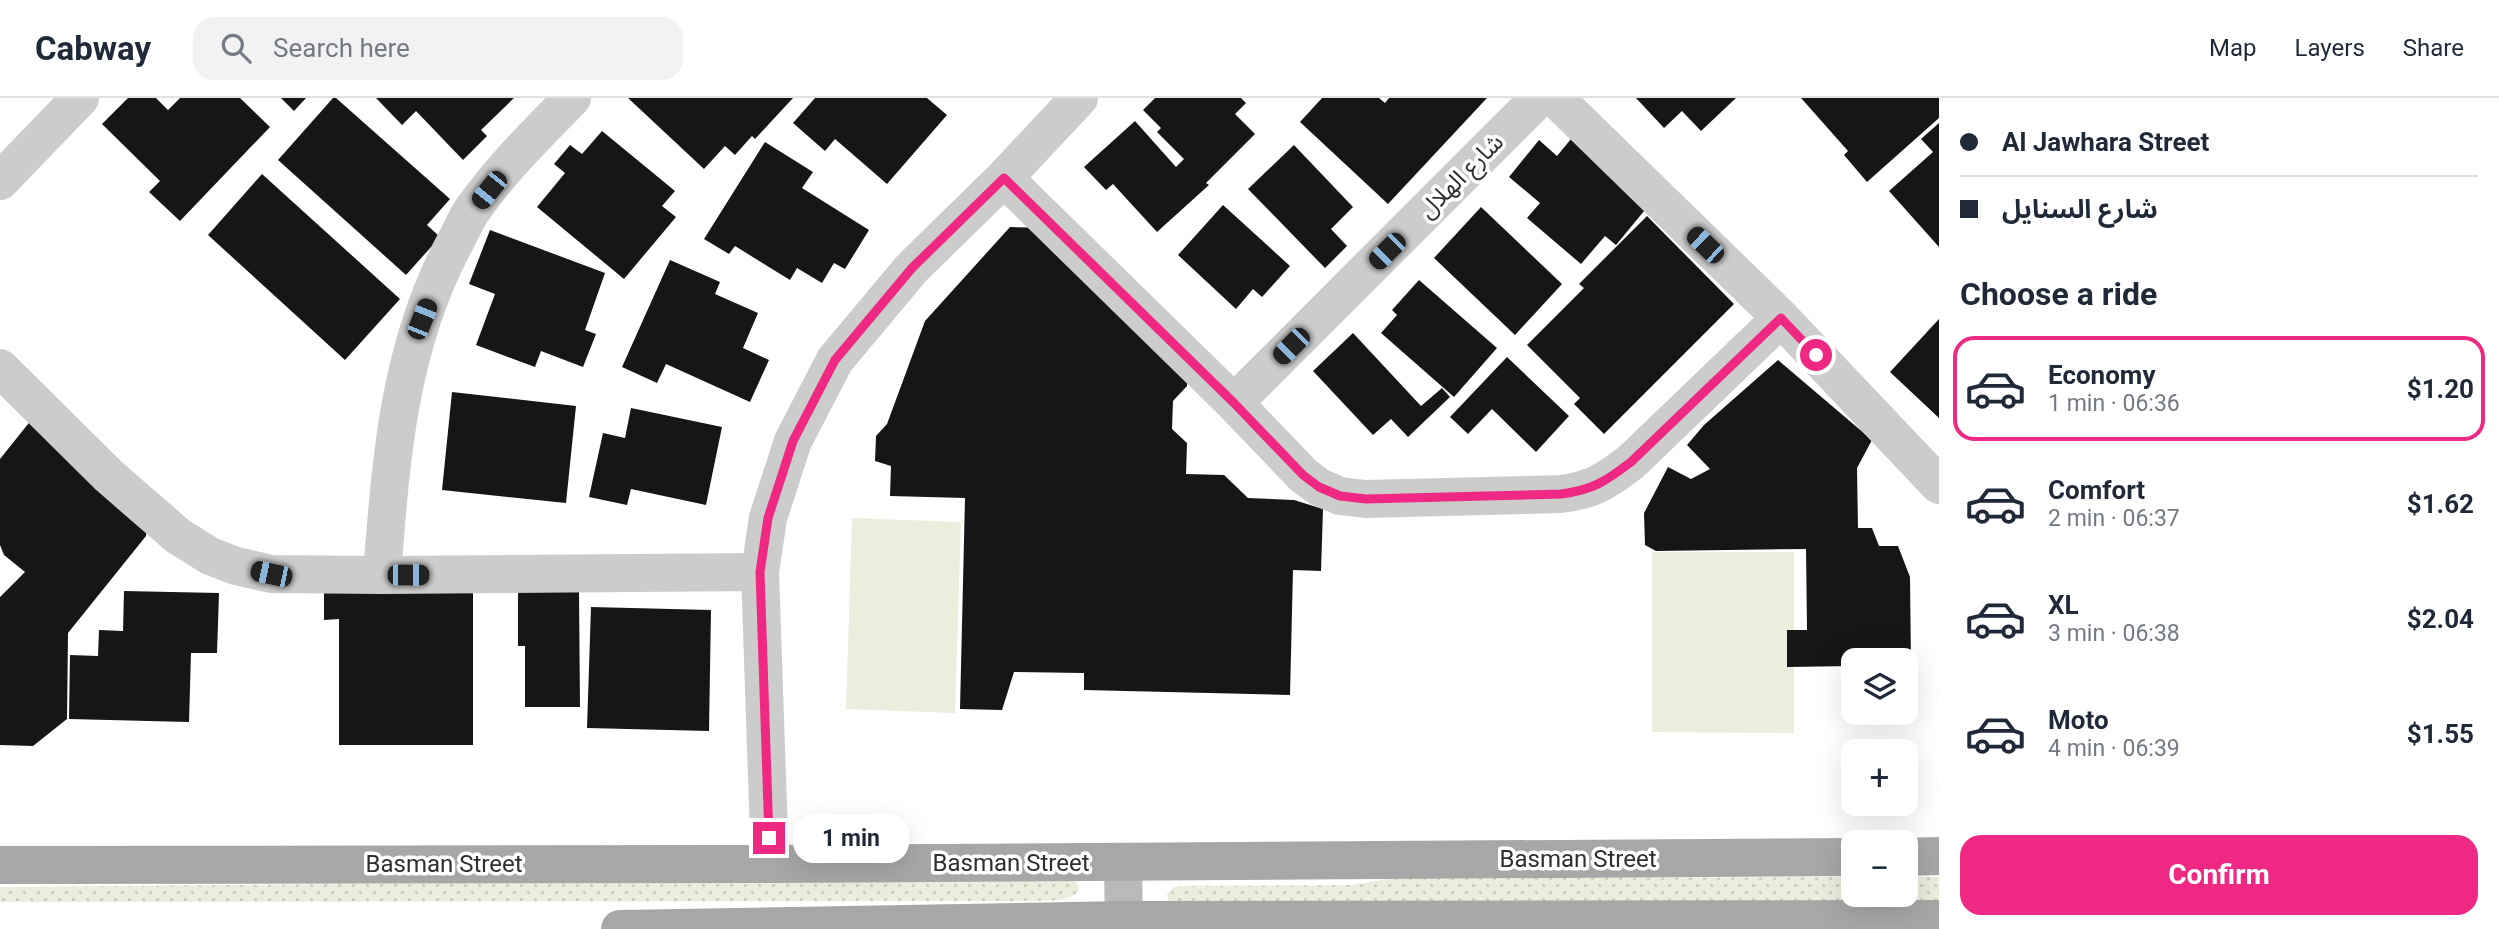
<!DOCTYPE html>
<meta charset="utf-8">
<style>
:root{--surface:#fff;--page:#f2f2f3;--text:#1f2937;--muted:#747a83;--line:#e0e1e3;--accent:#ef2983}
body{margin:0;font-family:Roboto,"Noto Sans Arabic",sans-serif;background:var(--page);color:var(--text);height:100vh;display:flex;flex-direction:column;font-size:26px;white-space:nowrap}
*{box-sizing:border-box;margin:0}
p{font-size:23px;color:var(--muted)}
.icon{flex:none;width:38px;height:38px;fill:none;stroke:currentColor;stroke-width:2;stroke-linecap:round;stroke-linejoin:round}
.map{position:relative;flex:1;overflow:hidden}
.drawer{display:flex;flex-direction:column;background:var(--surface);width:560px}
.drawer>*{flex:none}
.hud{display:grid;align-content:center;height:154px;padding:0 21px;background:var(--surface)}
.buttons{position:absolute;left:1841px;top:550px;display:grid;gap:14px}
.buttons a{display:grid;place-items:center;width:77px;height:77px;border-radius:14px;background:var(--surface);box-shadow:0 7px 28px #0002;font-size:35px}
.end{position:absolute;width:32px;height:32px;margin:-16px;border:9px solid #ef2983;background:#fff;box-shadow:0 0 0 4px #fff}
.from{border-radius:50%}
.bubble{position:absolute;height:49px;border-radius:21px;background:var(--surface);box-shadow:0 7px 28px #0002;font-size:23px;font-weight:700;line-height:49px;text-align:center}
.car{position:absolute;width:21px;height:42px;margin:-21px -10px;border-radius:9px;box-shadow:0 0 5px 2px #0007;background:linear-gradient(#222 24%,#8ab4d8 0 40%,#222 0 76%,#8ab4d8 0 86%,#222 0)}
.hud b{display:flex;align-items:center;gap:24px;height:66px;font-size:26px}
.hud b+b{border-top:2px solid var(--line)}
.hud i{width:18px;height:18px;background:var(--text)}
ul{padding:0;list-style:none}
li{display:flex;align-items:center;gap:21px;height:105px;margin:0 14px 10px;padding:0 7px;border:4px solid transparent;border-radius:21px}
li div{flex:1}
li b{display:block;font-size:26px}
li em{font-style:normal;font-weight:700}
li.selected{border-color:var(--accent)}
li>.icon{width:63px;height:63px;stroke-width:1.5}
h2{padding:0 21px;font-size:32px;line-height:84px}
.button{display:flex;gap:14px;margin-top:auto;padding:14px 21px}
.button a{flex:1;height:80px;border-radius:21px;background:var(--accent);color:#fff;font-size:28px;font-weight:700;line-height:80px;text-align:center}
header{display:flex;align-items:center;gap:42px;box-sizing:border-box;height:98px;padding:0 35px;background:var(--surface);border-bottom:2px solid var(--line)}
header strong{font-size:33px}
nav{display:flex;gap:38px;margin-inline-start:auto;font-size:24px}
.search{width:490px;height:63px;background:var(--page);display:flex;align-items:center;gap:18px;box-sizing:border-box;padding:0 24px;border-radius:21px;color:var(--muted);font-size:26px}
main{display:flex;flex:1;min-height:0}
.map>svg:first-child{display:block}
</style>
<header>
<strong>Cabway</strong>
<div class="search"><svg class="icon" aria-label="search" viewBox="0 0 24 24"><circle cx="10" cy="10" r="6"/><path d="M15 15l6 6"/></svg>Search here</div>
<nav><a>Map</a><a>Layers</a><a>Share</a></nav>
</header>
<main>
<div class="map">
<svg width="1939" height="831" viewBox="0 0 1939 831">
<defs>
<pattern id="park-dots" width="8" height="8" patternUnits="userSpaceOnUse" patternTransform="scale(1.75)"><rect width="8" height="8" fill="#eceddc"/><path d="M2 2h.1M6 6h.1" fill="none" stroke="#cbccbd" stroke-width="1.8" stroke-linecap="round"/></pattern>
</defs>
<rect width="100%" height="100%" fill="#fff"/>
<path fill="#eceddc" d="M 852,420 L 961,424 L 955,615 L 846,611 Z
M 1652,454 L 1794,454 L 1794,635 L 1652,634 Z"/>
<path fill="url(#park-dots)" d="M 1853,779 L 1853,796 L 1906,796 L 1906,779 L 1939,779 L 1939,803 L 1174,805 L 1168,802 L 1167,796 L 1174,789 L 1184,788 L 1352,787 L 1393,780 Z
M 1037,780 L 1073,782 L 1079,787 L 1078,794 C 1067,804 1052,802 1038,803 L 0,804 L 0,789 Z"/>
<path fill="#161616" d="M 128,0 L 156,0 L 168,12 L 180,0 L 240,0 L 270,29 L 180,123 L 149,94 L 160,83 L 102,26 Z
M 281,0 L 306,0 L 294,13 Z
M 333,0 L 336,0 L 450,101 L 427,127 L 440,139 L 406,177 L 278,62 Z
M 376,0 L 514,0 L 481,32 L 487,38 L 463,62 L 416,13 L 402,27 Z
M 628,0 L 793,0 L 755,41 L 752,38 L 735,57 L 725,48 L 704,71 Z
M 815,0 L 927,0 L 947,17 L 887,86 L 835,41 L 825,53 L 793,25 Z
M 1155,0 L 1241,0 L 1246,5 L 1235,16 L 1255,36 L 1206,85 L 1209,87 L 1157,134 L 1113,86 L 1106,92 L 1084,69 L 1135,23 L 1176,69 L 1184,61 L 1157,34 L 1161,30 L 1143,12 Z
M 1322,0 L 1379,0 L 1385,5 L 1389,0 L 1487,0 L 1388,106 L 1300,24 Z
M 1636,0 L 1736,0 L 1701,33 L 1682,13 L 1664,30 Z
M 1801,0 L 1939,0 L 1939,20 L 1867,84 L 1844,57 L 1848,53 Z
M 1939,25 L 1939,149 L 1889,93 L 1933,54 L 1921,41 Z
M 602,33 L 675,93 L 662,108 L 676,119 L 624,181 L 537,109 L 565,75 L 554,66 L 570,47 L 582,56 Z
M 1571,41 L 1649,107 L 1616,147 L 1605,138 L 1581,166 L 1527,120 L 1540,105 L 1509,79 L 1539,42 L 1557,58 Z
M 765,44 L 813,74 L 802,90 L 869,132 L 845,171 L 834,165 L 822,185 L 797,170 L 790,182 L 735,148 L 729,156 L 704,141 Z
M 1294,47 L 1353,109 L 1331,131 L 1347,148 L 1325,170 L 1248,91 Z
M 262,76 L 400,201 L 345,262 L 208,137 Z
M 1223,107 L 1290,168 L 1262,199 L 1253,191 L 1236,211 L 1178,157 Z
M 1481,109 L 1562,186 L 1515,237 L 1434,160 Z
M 1647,118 L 1734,206 L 1604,336 L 1574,306 L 1580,300 L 1527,247 L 1584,190 L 1579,186 Z
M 1010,129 L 1051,130 L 1188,262 L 1187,288 L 1173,303 L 1172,331 L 1187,345 L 1186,376 L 1224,377 L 1248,400 L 1294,402 L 1323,411 L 1321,473 L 1293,472 L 1290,597 L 1084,592 L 1084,575 L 1014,574 L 1002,612 L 960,611 L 965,400 L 890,398 L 891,368 L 875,363 L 876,338 L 887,326 L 925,223 Z
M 490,132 L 605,175 L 585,232 L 596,236 L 583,269 L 541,253 L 535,269 L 476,247 L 495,196 L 469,186 Z
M 670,162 L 720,184 L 715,196 L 758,215 L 743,250 L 769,262 L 750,304 L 666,266 L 657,285 L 622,269 Z
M 1419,182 L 1497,250 L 1454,299 L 1381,235 L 1397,217 L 1392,212 Z
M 1939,221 L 1939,320 L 1890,274 Z
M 1353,235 L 1421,308 L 1442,290 L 1450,299 L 1408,339 L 1391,321 L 1373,337 L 1313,273 Z
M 1507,259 L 1569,318 L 1536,354 L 1492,311 L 1468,336 L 1450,319 Z
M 1778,262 L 1872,342 L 1857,370 L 1858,430 L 1872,430 L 1879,448 L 1898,448 L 1910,479 L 1911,568 L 1906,568 L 1906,562 L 1853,562 L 1853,568 L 1787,569 L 1787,532 L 1807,532 L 1806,451 L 1656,453 L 1645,447 L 1644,415 L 1668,369 L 1691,381 L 1710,371 L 1687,347 L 1704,327 Z
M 452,294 L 576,308 L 566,405 L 442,392 Z
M 631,310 L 722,329 L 706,407 L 631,391 L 627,407 L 589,399 L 603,335 L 625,340 Z
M 32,321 L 147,430 L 146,438 L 68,535 L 67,621 L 33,648 L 0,647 L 0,499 L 25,474 L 4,457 L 0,447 L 0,361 Z
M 324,487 L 473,487 L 473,647 L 339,647 L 339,521 L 324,522 Z
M 124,493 L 219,495 L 217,555 L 191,555 L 189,624 L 69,621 L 70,557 L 98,558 L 99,532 L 123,533 Z
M 518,493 L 579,493 L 580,609 L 525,609 L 525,548 L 518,548 Z
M 591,509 L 711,512 L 709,633 L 587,630 Z"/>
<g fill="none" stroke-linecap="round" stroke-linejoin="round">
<path stroke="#ccc" stroke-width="38" d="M 1555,0 L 1781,220 L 1939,387
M 1004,80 L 1234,305 L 1303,377 L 1319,389 L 1340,398 L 1366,401 L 1561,396 C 1593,392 1606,383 1631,364 L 1781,220
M 0,83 L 80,0
M 0,270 L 109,378 L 178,438 L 210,458 L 236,468 L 271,476 L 382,477 L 760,474
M 1234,305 L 1539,0
M 382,477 C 391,362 398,253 453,148 C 460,136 465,122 473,111 C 501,71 538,35 572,0
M 770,766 L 760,474 L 768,420 L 793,343 L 835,262 L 912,170 L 1004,80 L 1079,0"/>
<path stroke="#b9b9b9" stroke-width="38" d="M 1123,764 L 1124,831"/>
<path stroke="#a7a7a7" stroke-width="38" d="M 1906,759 L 1939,758
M 0,767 L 770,766 L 1853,759
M 620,831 L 1124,822 L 1939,821"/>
</g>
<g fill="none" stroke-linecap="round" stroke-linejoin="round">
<path stroke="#ef2983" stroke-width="9" d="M 769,740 L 760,474 L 768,420 L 793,343 L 835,262 L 912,170 L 1004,80 L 1234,305 L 1303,377 L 1319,389 L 1340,398 L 1366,401 L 1561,396 C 1593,392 1606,383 1631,364 L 1781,220 L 1816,257"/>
</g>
<g text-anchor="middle" stroke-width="7" stroke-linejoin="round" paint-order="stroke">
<g font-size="24" fill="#2f2f2f" stroke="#fff">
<text transform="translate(1461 78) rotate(-45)" y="8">شارع الهلال</text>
<text x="1578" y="769">Basman Street</text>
<text x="1011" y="773">Basman Street</text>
<text x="444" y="774">Basman Street</text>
</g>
</g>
</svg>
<div class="buttons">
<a><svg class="icon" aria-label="layers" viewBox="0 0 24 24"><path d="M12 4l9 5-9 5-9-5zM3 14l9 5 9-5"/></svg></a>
<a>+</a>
<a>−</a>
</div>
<i class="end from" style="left:1816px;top:257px"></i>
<i class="end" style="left:769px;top:740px"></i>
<div class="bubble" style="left:793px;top:716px;width:116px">1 min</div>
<i class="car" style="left:489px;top:92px;rotate:219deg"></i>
<i class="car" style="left:1705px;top:147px;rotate:314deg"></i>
<i class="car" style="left:1387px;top:153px;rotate:225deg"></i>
<i class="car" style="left:422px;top:221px;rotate:22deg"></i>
<i class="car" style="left:1291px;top:248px;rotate:225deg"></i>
<i class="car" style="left:271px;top:476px;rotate:282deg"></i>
<i class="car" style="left:408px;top:477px;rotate:90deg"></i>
</div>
<section class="drawer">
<div class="hud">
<b><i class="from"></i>Al Jawhara Street</b>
<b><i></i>شارع السنايل</b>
</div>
<h2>Choose a ride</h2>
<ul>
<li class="selected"><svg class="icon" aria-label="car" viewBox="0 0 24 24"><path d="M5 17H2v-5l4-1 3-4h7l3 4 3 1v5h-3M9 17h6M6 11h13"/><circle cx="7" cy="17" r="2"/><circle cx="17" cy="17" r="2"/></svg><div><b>Economy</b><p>1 min · 06:36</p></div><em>$1.20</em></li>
<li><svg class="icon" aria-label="car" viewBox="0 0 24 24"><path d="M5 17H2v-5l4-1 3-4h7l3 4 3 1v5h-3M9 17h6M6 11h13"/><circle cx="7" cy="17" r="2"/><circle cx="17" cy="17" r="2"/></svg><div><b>Comfort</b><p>2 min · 06:37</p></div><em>$1.62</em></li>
<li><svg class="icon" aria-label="car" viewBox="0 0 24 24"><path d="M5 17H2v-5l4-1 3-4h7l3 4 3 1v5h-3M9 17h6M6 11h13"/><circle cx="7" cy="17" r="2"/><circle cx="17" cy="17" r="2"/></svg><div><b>XL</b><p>3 min · 06:38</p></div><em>$2.04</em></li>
<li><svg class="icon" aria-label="car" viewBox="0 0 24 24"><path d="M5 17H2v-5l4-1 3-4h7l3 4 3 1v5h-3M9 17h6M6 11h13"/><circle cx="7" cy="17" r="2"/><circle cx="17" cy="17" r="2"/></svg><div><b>Moto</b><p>4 min · 06:39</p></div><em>$1.55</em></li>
</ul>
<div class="button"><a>Confirm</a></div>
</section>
</main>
